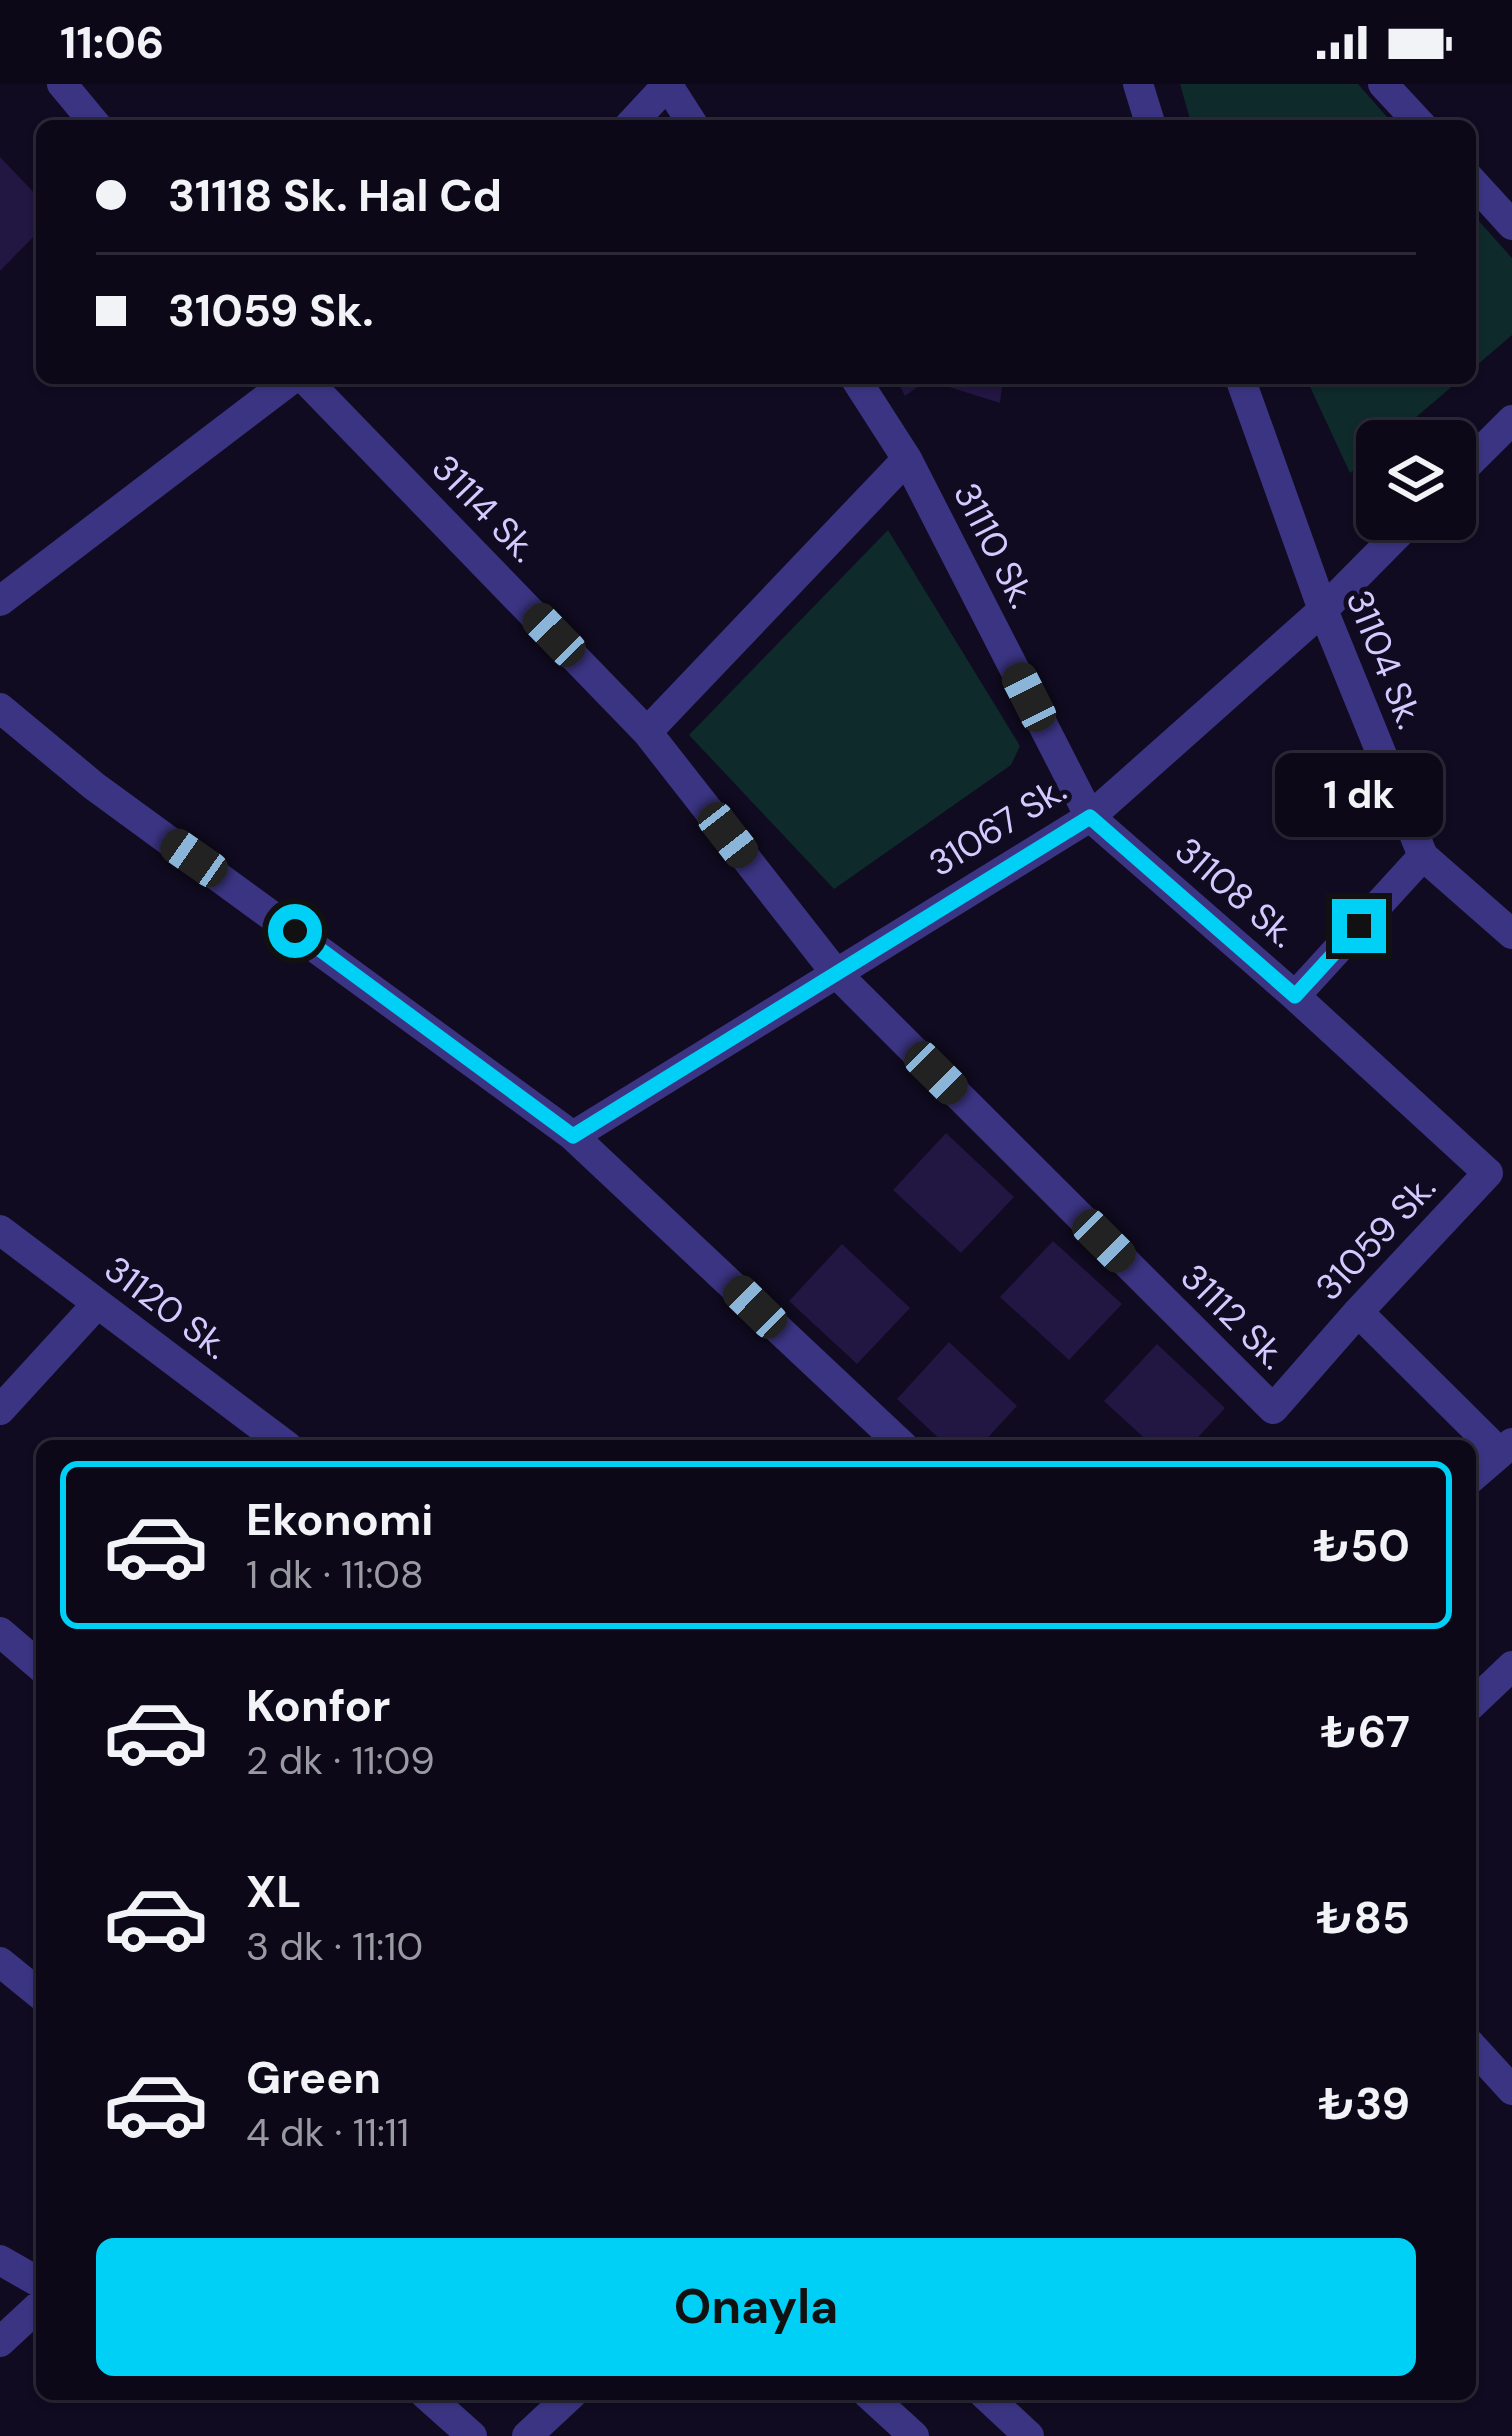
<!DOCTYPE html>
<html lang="tr">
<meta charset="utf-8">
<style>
:root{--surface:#0c0818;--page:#1a1625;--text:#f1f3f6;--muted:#9a9aa2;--line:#2c2937;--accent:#00cff6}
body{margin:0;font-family:"DM Sans",sans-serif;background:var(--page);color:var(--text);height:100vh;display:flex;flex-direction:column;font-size:45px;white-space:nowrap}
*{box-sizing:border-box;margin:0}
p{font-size:39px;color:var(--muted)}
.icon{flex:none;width:66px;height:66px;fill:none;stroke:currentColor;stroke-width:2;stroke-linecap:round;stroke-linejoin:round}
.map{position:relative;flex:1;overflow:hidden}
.sheet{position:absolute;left:36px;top:1356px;width:1440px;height:960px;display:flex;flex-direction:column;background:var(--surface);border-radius:18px;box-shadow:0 3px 9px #0004,0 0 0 3px var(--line)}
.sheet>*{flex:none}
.hud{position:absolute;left:36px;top:36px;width:1440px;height:264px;border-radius:18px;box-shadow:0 3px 9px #0004,0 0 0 3px var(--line);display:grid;align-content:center;height:264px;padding:0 60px;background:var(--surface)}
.controls{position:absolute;left:1356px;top:336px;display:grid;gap:24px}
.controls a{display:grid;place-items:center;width:120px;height:120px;border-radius:18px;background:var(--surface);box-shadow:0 3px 9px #0004,0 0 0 3px var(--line);font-size:60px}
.end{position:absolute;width:54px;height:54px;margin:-27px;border:15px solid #00cff6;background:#111;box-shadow:0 0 0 6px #111}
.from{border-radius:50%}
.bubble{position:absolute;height:84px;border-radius:18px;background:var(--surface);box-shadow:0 3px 9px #0004,0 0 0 3px var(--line);font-size:39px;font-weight:700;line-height:84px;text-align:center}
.car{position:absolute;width:36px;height:72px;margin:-36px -18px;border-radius:15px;box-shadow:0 0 9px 3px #0007;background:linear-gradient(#222 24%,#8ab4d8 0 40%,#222 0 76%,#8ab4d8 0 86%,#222 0)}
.hud b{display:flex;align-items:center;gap:42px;height:114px;font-size:45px}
.hud b+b{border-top:3px solid var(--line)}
.hud i{width:30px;height:30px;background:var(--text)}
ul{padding:21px 0 0;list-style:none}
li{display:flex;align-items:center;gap:36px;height:168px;margin:0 24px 18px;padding:0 36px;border:6px solid transparent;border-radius:18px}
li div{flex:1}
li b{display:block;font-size:45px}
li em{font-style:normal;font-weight:700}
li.current{border-color:var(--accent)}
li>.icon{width:108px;height:108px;stroke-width:1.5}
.action{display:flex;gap:24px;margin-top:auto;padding:24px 60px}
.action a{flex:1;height:138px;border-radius:18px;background:var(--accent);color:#111;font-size:48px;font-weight:700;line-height:138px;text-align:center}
.status{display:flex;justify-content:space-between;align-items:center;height:84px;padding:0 60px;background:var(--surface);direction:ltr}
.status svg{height:33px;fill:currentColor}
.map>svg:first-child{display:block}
</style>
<div class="status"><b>11:06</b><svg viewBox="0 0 49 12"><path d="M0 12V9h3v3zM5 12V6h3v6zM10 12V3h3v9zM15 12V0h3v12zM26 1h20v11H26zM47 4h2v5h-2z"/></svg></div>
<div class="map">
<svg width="1512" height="2352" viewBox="0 0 1512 2352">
<rect width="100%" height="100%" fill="#100b20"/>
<path fill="#0e2a2a" d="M 1180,0 L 1358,0 L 1395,42 L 1192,42 Z
M 1470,127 L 1512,174 L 1512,251 L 1470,287 Z
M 1306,294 L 1462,294 L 1388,357 L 1377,357 L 1377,366 L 1350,389 Z
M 888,446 L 1020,662 L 1011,681 L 834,805 L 689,651 Z"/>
<path fill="#221642" d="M 0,73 L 42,117 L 42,144 L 0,187 Z
M 896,294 L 1003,294 L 1000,319 L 927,296 L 905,312 Z
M 946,1049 L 1014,1113 L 961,1169 L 893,1106 Z
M 1053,1157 L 1122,1220 L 1069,1276 L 1000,1213 Z
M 842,1160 L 910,1224 L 857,1280 L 789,1217 Z
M 949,1258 L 1017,1322 L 980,1362 L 947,1362 L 897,1315 Z
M 1157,1260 L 1225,1324 L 1190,1362 L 1153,1362 L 1104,1317 Z"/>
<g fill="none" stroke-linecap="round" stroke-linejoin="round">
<path stroke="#3b3482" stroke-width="30" d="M 62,0 L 97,42
M 667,0 L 694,42
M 1138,0 L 1151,42
M 1383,0 L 1422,42
M 629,42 L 668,0
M 1470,95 L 1512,141
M 304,294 L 647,648 L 835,888 L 1273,1325 L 1358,1228 L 1488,1089 L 1295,912 L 1090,733 L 907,375 L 855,294
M 1240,294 L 1323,526 L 1423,772 L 1512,850
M 1455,393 L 1512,336
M 0,517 L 293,294
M 0,624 L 94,702 L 573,1052 L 903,1362
M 647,648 L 907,375
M 1295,912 L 1423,772
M 573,1052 L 1090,733 L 1323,526 L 1413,435
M 0,1146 L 287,1362
M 1358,1228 L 1500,1369
M 0,1326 L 97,1220
M 1470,1395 L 1512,1359
M 0,1548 L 42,1584
M 1470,1622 L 1512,1582
M 0,1878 L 42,1912
M 1470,1960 L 1512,2006
M 0,2176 L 42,2200
M 0,2258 L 42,2219
M 425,2310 L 472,2352
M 868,2310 L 914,2352
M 984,2310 L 1029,2352
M 527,2352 L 572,2310"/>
</g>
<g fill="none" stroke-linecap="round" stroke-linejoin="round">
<path stroke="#00cff6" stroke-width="15" d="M 295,847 L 573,1052 L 1090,733 L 1295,912 L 1359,842"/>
</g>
<g text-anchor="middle" stroke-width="10" stroke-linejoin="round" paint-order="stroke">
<g font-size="36" fill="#d3cbff" stroke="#100b20">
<text transform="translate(485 424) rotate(46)" y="13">31114 Sk.</text>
<text transform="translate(995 461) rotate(63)" y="13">31110 Sk.</text>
<text transform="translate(1385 575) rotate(68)" y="13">31104 Sk.</text>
<text transform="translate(997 742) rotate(-32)" y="13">31067 Sk.</text>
<text transform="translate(1236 808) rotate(41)" y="13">31108 Sk.</text>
<text transform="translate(1375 1153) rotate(-47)" y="13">31059 Sk.</text>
<text transform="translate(167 1223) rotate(37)" y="13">31120 Sk.</text>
<text transform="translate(1234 1232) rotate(45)" y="13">31112 Sk.</text>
</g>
</g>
</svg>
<div class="controls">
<a><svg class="icon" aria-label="layers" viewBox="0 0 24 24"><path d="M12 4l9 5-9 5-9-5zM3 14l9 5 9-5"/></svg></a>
</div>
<i class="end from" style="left:295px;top:847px"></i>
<i class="end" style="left:1359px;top:842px"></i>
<div class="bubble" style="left:1275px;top:669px;width:168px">1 dk</div>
<i class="car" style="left:554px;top:551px;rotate:316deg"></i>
<i class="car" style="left:1029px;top:613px;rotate:333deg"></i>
<i class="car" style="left:728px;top:751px;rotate:142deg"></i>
<i class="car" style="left:194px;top:774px;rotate:305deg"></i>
<i class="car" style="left:936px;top:989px;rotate:135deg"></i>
<i class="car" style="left:1104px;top:1157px;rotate:135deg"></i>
<i class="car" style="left:755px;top:1223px;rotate:314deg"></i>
<div class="hud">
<b><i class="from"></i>31118 Sk. Hal Cd</b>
<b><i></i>31059 Sk.</b>
</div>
<section class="sheet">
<ul>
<li class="current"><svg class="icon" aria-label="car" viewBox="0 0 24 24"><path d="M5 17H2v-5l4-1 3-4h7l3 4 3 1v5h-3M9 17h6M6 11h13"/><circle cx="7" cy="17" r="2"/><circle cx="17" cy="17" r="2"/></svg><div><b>Ekonomi</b><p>1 dk · 11:08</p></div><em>₺50</em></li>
<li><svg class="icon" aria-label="car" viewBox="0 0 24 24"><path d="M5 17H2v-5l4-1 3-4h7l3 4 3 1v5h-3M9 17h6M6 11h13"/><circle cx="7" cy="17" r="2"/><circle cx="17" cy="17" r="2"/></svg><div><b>Konfor</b><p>2 dk · 11:09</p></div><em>₺67</em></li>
<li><svg class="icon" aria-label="car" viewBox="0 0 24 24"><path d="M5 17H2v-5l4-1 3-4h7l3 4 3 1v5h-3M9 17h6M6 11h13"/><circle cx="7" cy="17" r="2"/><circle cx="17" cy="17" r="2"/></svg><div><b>XL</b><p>3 dk · 11:10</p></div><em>₺85</em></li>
<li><svg class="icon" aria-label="car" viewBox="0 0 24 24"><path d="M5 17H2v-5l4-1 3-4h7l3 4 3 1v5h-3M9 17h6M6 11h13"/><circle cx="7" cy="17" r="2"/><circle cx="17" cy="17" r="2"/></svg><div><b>Green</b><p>4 dk · 11:11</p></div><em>₺39</em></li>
</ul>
<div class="action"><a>Onayla</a></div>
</section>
</div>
